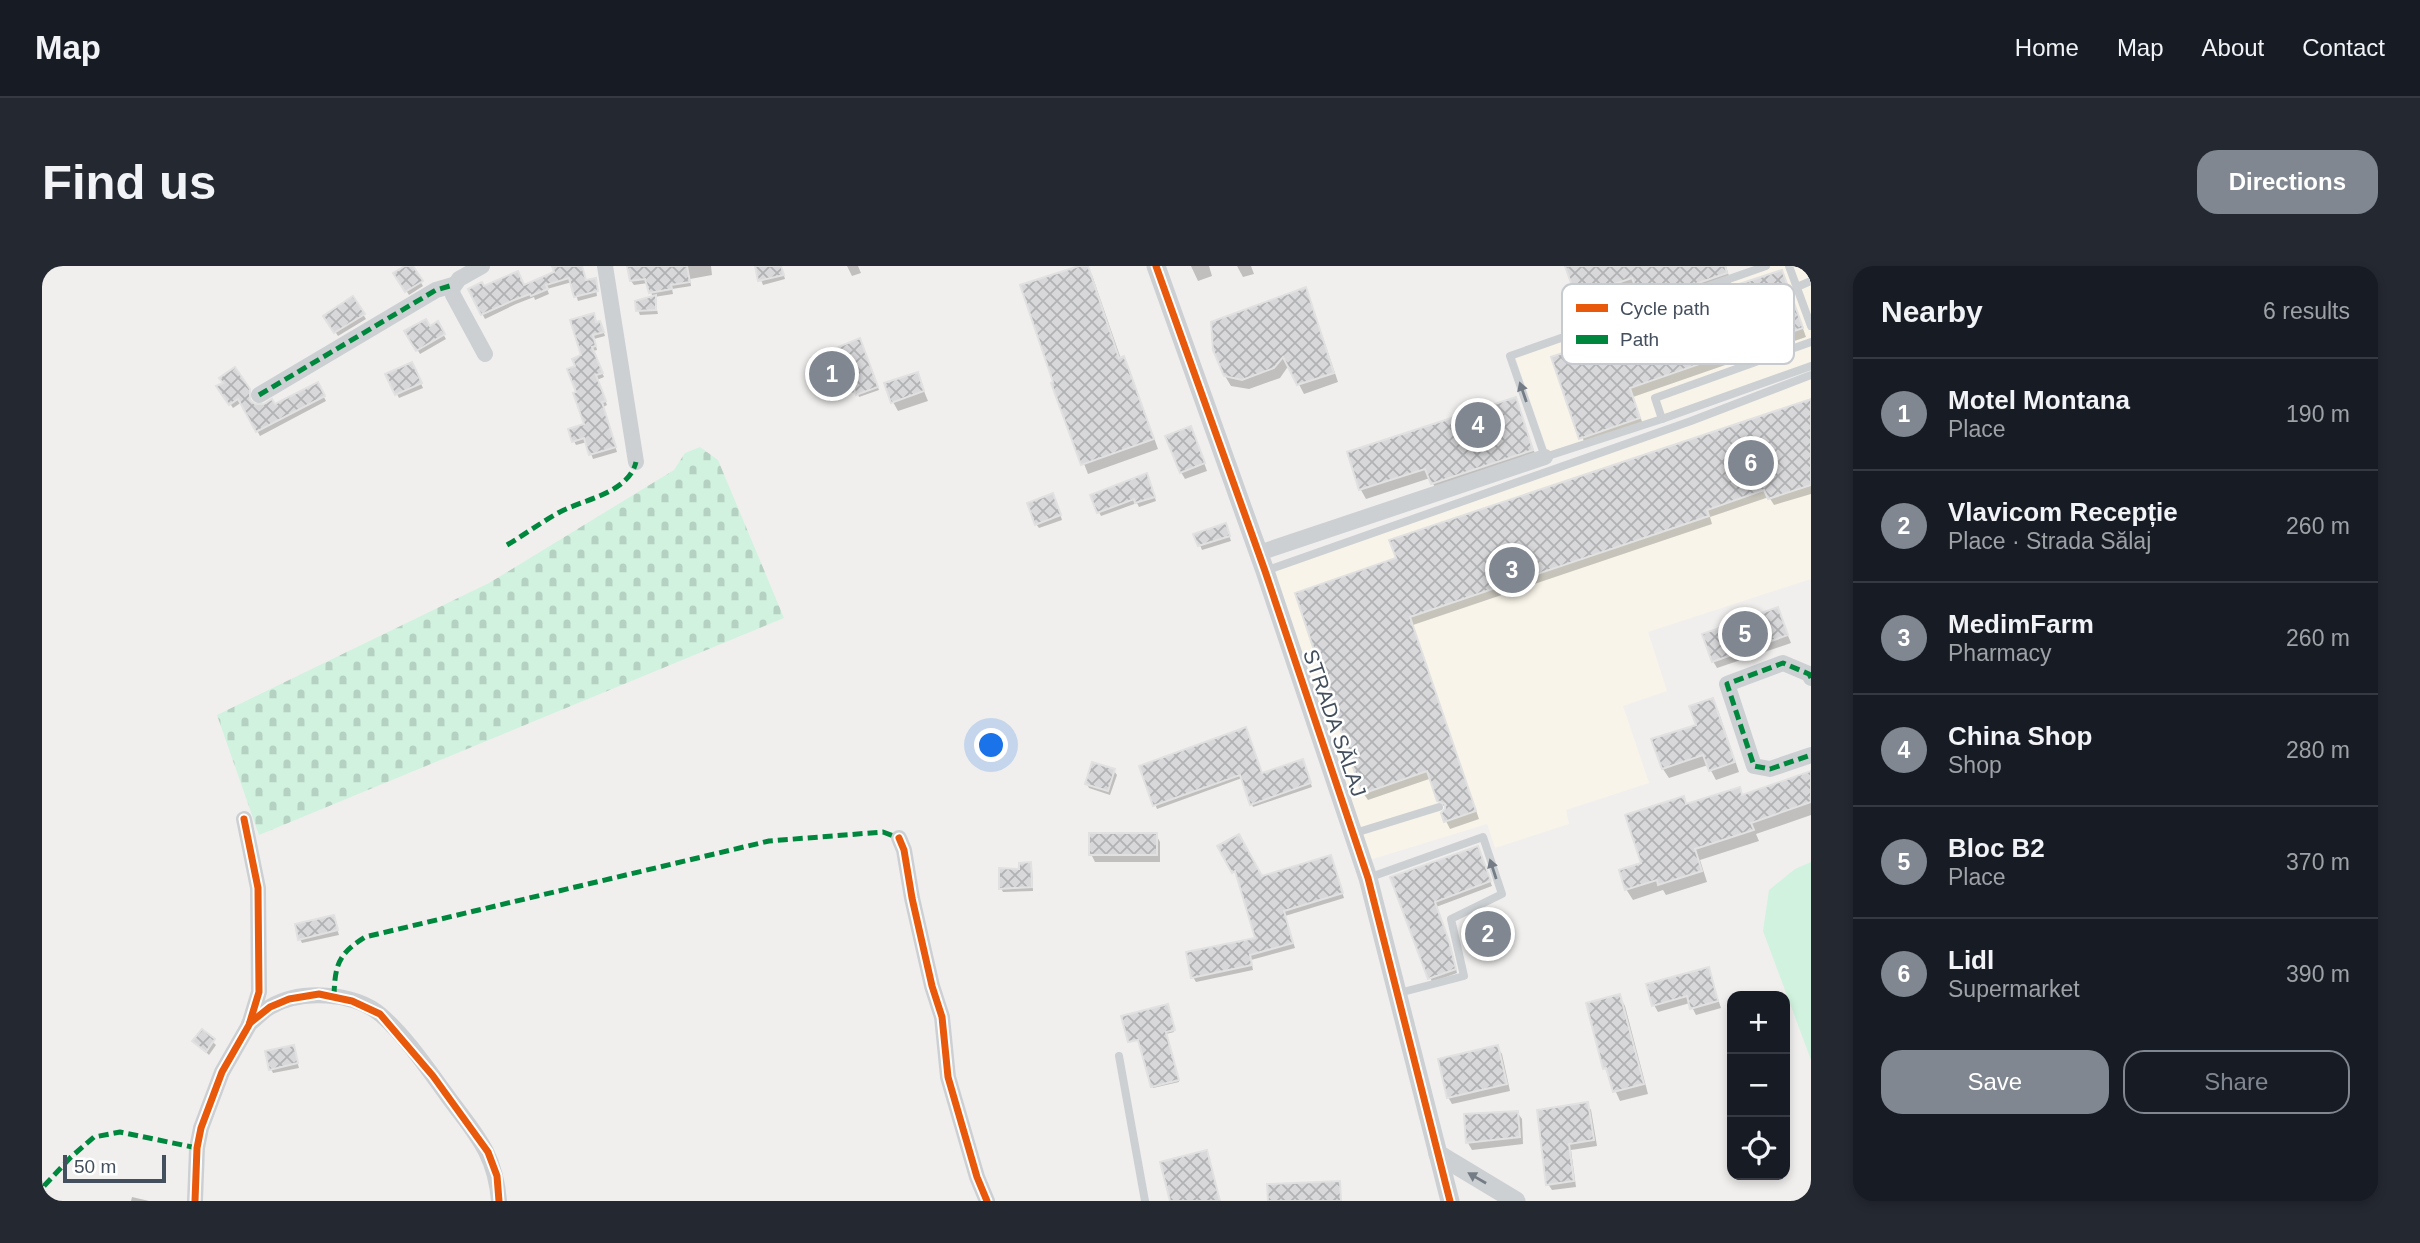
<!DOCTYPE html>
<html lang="en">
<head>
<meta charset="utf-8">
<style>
  body { margin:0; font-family:Helvetica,sans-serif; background:#242831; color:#f1f3f6 }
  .controls { position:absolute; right:21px; bottom:21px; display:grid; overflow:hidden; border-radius:14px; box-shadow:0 4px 10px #0003 }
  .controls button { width:63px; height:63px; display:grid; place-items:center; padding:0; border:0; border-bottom:2px solid #363941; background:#171b24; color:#f1f3f6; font:35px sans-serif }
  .scale { position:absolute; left:21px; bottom:18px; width:103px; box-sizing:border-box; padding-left:7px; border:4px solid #444f5d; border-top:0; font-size:19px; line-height:24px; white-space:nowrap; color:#444f5d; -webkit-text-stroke:5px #fff; paint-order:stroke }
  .you { position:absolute; left:950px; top:480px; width:24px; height:24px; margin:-18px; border:5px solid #fff; border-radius:50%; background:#1a73e8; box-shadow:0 0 0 10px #1a73e833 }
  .badge { display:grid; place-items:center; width:46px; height:46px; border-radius:50%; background:#808790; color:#fff; font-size:23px; font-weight:700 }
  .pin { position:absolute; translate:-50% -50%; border:4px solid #fff; box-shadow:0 2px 7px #0006 }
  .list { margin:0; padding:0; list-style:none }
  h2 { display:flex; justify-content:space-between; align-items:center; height:91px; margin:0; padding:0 28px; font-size:30px }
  h2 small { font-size:23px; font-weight:400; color:#9ea1a6 }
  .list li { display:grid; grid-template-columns:46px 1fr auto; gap:21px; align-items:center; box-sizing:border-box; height:112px; padding:0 28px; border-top:2px solid #363941 }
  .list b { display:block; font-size:26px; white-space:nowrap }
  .list p { margin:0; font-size:23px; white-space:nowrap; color:#9ea1a6 }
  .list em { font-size:23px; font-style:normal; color:#9ea1a6 }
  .actions { display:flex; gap:14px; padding:21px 28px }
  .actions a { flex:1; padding:16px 0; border:2px solid #808790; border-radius:21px; text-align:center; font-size:24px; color:#808790 }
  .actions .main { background:#808790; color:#fff }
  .icon { flex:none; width:38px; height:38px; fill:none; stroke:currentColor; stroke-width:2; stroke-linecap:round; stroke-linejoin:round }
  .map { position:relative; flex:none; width:1769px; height:935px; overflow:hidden; border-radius:21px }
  header { display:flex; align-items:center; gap:42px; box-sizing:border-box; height:98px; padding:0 35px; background:#171b24; border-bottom:2px solid #363941 }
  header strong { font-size:33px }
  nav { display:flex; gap:38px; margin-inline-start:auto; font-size:24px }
  .intro { display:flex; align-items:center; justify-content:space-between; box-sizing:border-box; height:168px; padding:0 42px }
  h1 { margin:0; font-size:49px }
  .button { padding:18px 32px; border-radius:21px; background:#808790; color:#fff; font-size:24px; font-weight:700 }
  main { display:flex; gap:42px; padding:0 42px }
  aside { flex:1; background:#171b24; border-radius:21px; box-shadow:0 4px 10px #0003 }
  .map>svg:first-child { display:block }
  .commercial { fill:#f8f4e9 }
  .cemetery { fill:url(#cemetery-stones) }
  .pitch { fill:#d1f2df }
  .shadow { fill:#0003 }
  .building { fill:url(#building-cross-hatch); stroke:#e1e1e1; stroke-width:2 }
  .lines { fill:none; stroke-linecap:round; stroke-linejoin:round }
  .service { stroke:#ccd0d3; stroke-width:8 }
  .minor { stroke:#ccd0d3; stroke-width:16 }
  .tertiary { stroke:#ccd0d3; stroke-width:19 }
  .quiet { stroke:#00873e; stroke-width:5; stroke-dasharray:10 5; stroke-linecap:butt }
  .cycleway-casing { stroke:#fff; stroke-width:11 }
  .cycleway { stroke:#e8590c; stroke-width:7 }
  .oneway { fill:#747c86 }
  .labels { text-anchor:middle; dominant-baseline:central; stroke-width:5; stroke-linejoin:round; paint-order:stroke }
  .street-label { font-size:21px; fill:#444f5d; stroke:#fff }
  .key { fill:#fff; stroke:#c7cace; stroke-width:2 }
  .key-label { font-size:19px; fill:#444f5d }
</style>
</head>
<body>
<header>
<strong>Map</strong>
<nav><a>Home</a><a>Map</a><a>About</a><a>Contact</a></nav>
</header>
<div class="intro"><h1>Find us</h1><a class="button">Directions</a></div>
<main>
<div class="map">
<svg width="1769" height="935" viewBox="0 0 1769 935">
  <defs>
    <pattern id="cemetery-stones" width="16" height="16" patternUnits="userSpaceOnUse" patternTransform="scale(1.75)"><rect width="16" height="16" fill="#d1f2df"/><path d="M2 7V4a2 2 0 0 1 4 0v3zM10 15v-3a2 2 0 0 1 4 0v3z" fill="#b5d1c2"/></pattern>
    <pattern id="building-cross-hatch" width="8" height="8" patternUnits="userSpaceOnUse" patternTransform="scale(1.75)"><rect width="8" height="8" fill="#d8d8da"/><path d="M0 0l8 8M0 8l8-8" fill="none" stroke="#b1b2b4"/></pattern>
  </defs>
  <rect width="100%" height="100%" fill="#f0efee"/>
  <!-- commercial -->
  <g class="commercial">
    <polygon points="1711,0 1769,0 1769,102 1506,186 1473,90 1562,54"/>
    <polygon points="1769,108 1769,313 1606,366 1625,425 1581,440 1607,517 1524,544 1527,558 1453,582 1445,558 1321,596 1223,305"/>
  </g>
  <!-- cemetery -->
  <polygon class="cemetery" points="658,181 676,194 742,352 217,569 175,449 447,317 632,204 643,187"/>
  <!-- pitch -->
  <polygon class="pitch" points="1769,596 1769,794 1721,665 1727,624 1753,603"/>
  <!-- shadow -->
  <g class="shadow">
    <polygon points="366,0 369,0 381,20 367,29 354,8"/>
    <polygon points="512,0 540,0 544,16 553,16 555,30 536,35 530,16 505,23 507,28 493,34 492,31 474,38 443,53 428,24 482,21 514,7"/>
    <polygon points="592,0 669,0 670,9 648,13 649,20 630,23 631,28 612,31 616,48 598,49 596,44 611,32 606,17 592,19 589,15"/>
    <polygon points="714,0 739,0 743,13 721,19"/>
    <polygon points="805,0 816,0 819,7 810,10"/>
    <polygon points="1043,0 1045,0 1050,9 1079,93 1081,92 1087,102 1116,183 1046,208 1011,118"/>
    <polygon points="1149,0 1167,0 1170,10 1156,15"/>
    <polygon points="1195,0 1209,0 1212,8 1201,11"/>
    <polygon points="1525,0 1684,0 1689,17 1606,46 1595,22 1541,40"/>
    <polygon points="1744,15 1764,71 1591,131 1602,161 1544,181 1511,92"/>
    <polygon points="1263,23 1268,33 1296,116 1262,128 1247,99 1238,112 1207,123 1189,120 1183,110"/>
    <polygon points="311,32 324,53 296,70 283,50"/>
    <polygon points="551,49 555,58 560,61 563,70 552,73 555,84 551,85 562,111 555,114 565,139 561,141 575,186 551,193 545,176 534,179 532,175 544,159 536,127 535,101 541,90"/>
    <polygon points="395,58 404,73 378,88 365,66 387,62"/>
    <polygon points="819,77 837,124 817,131 815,125 787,135 785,132"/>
    <polygon points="372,102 381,122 357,132 355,128"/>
    <polygon points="875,108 886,135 856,145 851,136"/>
    <polygon points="183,118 207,124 210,138 218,141 232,141 275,118 284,135 218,170 200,136 191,142 177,121"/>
    <polygon points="1473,133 1478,143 1495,194 1396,227 1388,212 1324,233 1319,224 1307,188"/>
    <polygon points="1769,134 1769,228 1732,239 1727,231 1668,251 1670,258 1371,359 1437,553 1408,563 1404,555 1405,544 1397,534 1390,512 1326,534 1321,527 1356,293"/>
    <polygon points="1152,169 1165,205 1143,213 1139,206"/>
    <polygon points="1107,213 1114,235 1097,241 1095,237 1059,250 1057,246"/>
    <polygon points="1013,233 1020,254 997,262 994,258"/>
    <polygon points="1185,263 1189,275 1160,284 1154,269"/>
    <polygon points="1735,343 1749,377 1675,402 1671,395"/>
    <polygon points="1670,434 1676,444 1697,506 1674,514 1666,499 1627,512 1621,503 1656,460"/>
    <polygon points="1262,499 1270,521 1211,541 1200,512 1115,543 1099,501 1220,509"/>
    <polygon points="1072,505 1075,509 1068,529 1047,522 1045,518"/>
    <polygon points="1769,507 1769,549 1714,568 1717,575 1658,594 1665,616 1624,629 1621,624 1591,634 1584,623 1641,532 1645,540 1697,523 1701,530"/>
    <polygon points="1114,569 1118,576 1118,596 1053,596 1049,588"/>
    <polygon points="1178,581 1219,612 1289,591 1302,632 1243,650 1253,682 1209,694 1211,704 1154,716 1151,711 1215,674 1196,610 1195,611"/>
    <polygon points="1437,586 1450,620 1394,641 1409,681 1415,707 1390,716 1350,612"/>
    <polygon points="988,598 990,602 991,625 961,626 959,622"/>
    <polygon points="291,651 297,669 260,677 258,673"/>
    <polygon points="1459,663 1463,675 1438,683 1435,679"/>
    <polygon points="1666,703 1679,742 1654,749 1648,737 1616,746 1612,739"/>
    <polygon points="1577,730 1583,740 1606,828 1578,835 1563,802 1546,738"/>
    <polygon points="1126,741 1132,766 1124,768 1137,816 1111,822 1098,774 1087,776"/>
    <polygon points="160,766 174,779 167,789 153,775"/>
    <polygon points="251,781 257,802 231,807 229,803"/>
    <polygon points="1455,781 1460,788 1468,825 1410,838 1406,831"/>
    <polygon points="1545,838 1549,844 1555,880 1529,884 1534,921 1510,924 1506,918"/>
    <polygon points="1475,846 1480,853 1481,878 1430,884 1426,877"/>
    <polygon points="90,931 107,935 89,935"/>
  </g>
  <!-- building -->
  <g class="building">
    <polygon points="363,0 371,0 381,15 363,26 351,7"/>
    <polygon points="510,0 540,0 544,14 554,12 556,25 532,31 527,12 504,19 506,23 489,30 488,28 472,34 439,49 426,23 440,16 442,20 476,5 482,19 512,6"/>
    <polygon points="585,0 645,0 648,16 629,19 630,23 607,27 603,13 588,15"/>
    <polygon points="713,0 739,0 742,9 716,15"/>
    <polygon points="1037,0 1046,0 1077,92 1082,90 1112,173 1039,199 1009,117 1011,116 978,19"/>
    <polygon points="1523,0 1683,0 1685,7 1599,37 1590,12 1534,31"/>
    <polygon points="1740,4 1761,62 1588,122 1598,152 1537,173 1509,91 1572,70 1570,64 1604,52 1603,49"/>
    <polygon points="1264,21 1292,107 1255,119 1241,91 1232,102 1200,114 1182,110 1171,84 1169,56"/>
    <polygon points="614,29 614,44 594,45 593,35"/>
    <polygon points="311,30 323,48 292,67 281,50"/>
    <polygon points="552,47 554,56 558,55 562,66 551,69 554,80 550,81 561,107 554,109 564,135 560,136 574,181 547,189 542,172 530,176 526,163 542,158 531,127 534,126 525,103 533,100 530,93 539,89 528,54"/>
    <polygon points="384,53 388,60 396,55 403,68 374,85 362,65"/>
    <polygon points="818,72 836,121 814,129 812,123 784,133 769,92"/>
    <polygon points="370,96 380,117 353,129 343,108"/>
    <polygon points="193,101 208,123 208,134 213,138 222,138 230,133 233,138 276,116 283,130 214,166 196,133 187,139 174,120 181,117 177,112"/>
    <polygon points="876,106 882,125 849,137 842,117"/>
    <polygon points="1474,131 1491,184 1389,218 1383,203 1317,224 1305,186"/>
    <polygon points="1769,133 1769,219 1726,233 1722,224 1665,244 1667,250 1368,351 1434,545 1402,556 1399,547 1403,543 1403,538 1395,535 1385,505 1320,528 1253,327 1354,292 1347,274"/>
    <polygon points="1149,160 1163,197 1138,207 1123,170"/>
    <polygon points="1105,207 1113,231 1093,237 1092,233 1055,247 1048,229"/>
    <polygon points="1011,227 1019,249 993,259 985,237"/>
    <polygon points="1184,257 1188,270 1156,280 1151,268"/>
    <polygon points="1736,341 1746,369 1670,396 1660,368"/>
    <polygon points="1671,432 1693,496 1667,505 1661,489 1620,503 1609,473 1654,459 1647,440"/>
    <polygon points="1204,461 1220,507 1261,493 1269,517 1208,539 1198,509 1111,540 1097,500"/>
    <polygon points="1050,496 1073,503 1066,525 1043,518"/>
    <polygon points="1769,505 1769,536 1709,557 1712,564 1653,583 1660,605 1616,619 1615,614 1583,624 1577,604 1599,597 1583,549 1642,530 1644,538 1698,521 1700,529"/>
    <rect x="1047" y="567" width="68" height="22"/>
    <polygon points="1197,568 1220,610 1289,589 1301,627 1242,645 1251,677 1208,689 1210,699 1149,712 1144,686 1213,672 1193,605 1190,607 1175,580"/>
    <polygon points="1436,580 1449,615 1393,636 1407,675 1414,703 1386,713 1348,611"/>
    <polygon points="989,596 990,621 957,623 957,602 977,603 977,597"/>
    <polygon points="292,649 296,664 256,674 253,658"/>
    <polygon points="1458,657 1462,671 1434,679 1429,665"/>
    <polygon points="1667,701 1676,735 1648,743 1645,730 1610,740 1604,718"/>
    <polygon points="1578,728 1602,818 1571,826 1564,802 1561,803 1544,737"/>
    <polygon points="1126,738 1133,764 1124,766 1137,814 1109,821 1096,774 1086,776 1079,750"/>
    <polygon points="160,763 173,773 164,786 150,775"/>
    <polygon points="252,779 256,797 227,804 223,785"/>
    <polygon points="1456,779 1465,818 1405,832 1396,793"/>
    <polygon points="1546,836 1552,874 1527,878 1532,915 1504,919 1495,844"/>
    <polygon points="1476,845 1478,871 1424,877 1422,848"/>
    <polygon points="1165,884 1178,935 1128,935 1118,896"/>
    <polygon points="1298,915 1299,935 1226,935 1225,918"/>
  </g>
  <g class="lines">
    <!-- service -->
    <g class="service">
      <polyline points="1724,0 1468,90 1503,191 1620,153 1769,100"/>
      <polyline points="1747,0 1769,60"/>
      <polyline points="1755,21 1769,15"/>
      <polyline points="1620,153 1613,132 1769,76"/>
      <polyline points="1223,305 1649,155 1769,109"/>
      <polyline points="1313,567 1397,541"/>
      <polyline points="1326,612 1441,571 1460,628 1409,653 1422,710 1357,727"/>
      <polyline points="1077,790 1103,935"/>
    </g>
    <!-- minor -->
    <g class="minor">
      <polyline points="440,0 417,13 410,23 411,29 443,88"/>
      <polyline points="563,0 594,196"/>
      <polyline points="217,129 394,24 411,19"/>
      <polyline points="1217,287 1503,191"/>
      <polyline points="1769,412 1767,408 1741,397 1685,418 1712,500 1728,503 1769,489"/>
      <polyline points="857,572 862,584 870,632 890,720 900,751 906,811 935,911 945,935"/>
      <path d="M207,758C214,753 221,745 228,741C258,723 312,726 339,749C364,771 385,802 404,828C432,867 453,885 457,935"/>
      <polyline points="153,935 155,882 159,862 180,806 207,759 217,726 216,622 202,553"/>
    </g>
    <!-- tertiary -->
    <g class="tertiary">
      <polyline points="1114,0 1223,305 1326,612 1408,935"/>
      <polyline points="1396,888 1474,935"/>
    </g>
    <!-- quiet -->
    <g class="quiet">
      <polyline points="217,129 394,24 411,19"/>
      <path d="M465,279C482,269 498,257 516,247C541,233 586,228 594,196"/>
      <polyline points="1769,412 1767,408 1741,397 1685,418 1712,500 1728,503 1769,489"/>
      <path d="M292,730C293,699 296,688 323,671L727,575L841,566L857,572"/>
      <polyline points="1,935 2,920 29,891 52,871 78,866 155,882"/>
    </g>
    <defs>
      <g id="cycleway">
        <polyline points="1114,0 1223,305 1326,612 1408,935"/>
        <polyline points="857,572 862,584 870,632 890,720 900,751 906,811 935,911 945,935"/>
        <polyline points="208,757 228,741 247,733 277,728 310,735 338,748 391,810 446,886 455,910 457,935"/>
        <polyline points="153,935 155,882 159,862 180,806 207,759 217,726 216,622 202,553"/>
      </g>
    </defs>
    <!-- cycleway casing -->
    <use href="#cycleway" class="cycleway-casing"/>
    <!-- cycleway -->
    <use href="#cycleway" class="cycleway"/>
  </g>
  <!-- one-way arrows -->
  <defs><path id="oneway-solid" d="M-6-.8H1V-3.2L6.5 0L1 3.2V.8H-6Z" transform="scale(1.75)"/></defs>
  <g class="oneway">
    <use href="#oneway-solid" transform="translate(1481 126) rotate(-109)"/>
    <use href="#oneway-solid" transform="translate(1451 603) rotate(-108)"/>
    <use href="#oneway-solid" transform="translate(1435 912) rotate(-150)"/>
  </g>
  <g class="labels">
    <!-- street labels -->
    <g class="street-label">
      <text transform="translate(1293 457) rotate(71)">STRADA SĂLAJ</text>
    </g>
  </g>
  <!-- legend -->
  <rect x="1520" y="18" width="232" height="80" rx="10" class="key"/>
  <rect x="1534" y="38" width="32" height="8" fill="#e8590c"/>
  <rect x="1534" y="69" width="32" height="9" fill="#00873e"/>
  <g class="key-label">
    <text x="1578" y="49">Cycle path</text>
    <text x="1578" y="80">Path</text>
  </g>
</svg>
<div class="controls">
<button>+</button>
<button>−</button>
<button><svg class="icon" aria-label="locate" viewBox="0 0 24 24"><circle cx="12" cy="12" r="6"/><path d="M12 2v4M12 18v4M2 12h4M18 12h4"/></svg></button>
</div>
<div class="scale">50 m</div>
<div class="you"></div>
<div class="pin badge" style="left:790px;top:108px">1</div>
<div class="pin badge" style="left:1446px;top:668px">2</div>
<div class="pin badge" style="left:1470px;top:304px">3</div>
<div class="pin badge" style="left:1436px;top:159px">4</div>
<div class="pin badge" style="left:1703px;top:368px">5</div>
<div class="pin badge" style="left:1709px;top:197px">6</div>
</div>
<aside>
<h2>Nearby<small>6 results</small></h2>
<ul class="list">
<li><span class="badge">1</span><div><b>Motel Montana</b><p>Place</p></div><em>190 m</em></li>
<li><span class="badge">2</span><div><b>Vlavicom Recepție</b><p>Place · Strada Sălaj</p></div><em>260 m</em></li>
<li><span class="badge">3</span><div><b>MedimFarm</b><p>Pharmacy</p></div><em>260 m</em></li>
<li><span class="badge">4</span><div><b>China Shop</b><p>Shop</p></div><em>280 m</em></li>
<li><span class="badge">5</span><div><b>Bloc B2</b><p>Place</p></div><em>370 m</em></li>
<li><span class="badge">6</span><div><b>Lidl</b><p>Supermarket</p></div><em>390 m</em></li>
</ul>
<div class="actions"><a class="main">Save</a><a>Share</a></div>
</aside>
</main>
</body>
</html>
